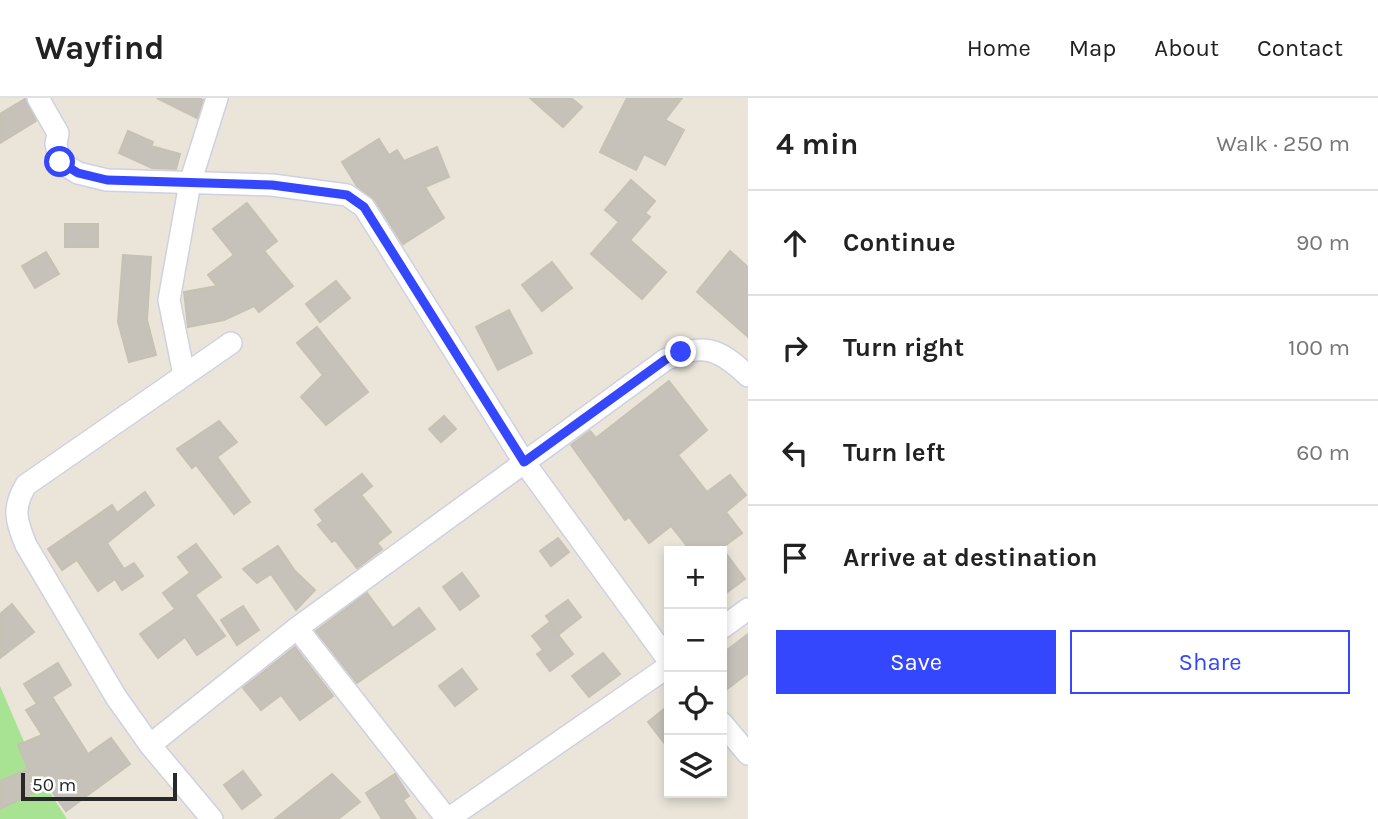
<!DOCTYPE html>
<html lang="en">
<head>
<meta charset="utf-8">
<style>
  body { margin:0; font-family:Karla,sans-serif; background:#f2f2f2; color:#222 }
  .controls { position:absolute; right:21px; bottom:21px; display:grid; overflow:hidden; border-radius:0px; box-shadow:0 4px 10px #0003 }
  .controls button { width:63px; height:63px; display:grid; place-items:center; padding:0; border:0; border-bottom:2px solid #e0e0e0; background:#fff; color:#222; font:35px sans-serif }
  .scale { position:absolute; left:21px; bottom:18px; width:156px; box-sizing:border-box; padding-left:7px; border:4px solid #282828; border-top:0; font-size:19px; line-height:24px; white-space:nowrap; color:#282828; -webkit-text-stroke:5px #fff; paint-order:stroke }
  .stop { position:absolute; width:21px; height:21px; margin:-16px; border:5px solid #3547fc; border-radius:50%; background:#fff }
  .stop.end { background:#3547fc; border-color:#fff; box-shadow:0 2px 7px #0008 }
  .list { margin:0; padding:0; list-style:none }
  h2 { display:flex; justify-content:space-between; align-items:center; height:91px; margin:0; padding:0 28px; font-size:30px }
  h2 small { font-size:23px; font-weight:400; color:#767676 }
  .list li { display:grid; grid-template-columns:46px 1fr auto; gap:21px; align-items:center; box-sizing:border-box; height:105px; padding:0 28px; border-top:2px solid #e0e0e0 }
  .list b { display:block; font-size:26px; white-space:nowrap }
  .list em { font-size:23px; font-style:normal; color:#767676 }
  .actions { display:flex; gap:14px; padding:21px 28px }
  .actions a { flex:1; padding:16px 0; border:2px solid #3547fc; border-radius:0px; text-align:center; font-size:24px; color:#3547fc }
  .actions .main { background:#3547fc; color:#fff }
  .icon { flex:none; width:38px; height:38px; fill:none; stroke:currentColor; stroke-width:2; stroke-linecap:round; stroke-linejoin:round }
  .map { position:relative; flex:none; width:748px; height:721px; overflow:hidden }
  header { display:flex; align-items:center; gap:42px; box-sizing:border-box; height:98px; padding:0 35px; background:#fff; border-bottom:2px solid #e0e0e0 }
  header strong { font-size:33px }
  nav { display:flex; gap:38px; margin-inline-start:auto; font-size:24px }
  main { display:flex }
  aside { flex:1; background:#fff }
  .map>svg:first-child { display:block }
  .green { fill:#a8e394 }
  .building { fill:#c6c2b9; stroke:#c6c1b3; stroke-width:2 }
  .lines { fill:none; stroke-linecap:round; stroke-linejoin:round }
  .minor-casing { stroke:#cfd0e2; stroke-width:24 }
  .minor { stroke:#fff; stroke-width:21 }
  .route { stroke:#3547fc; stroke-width:9 }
</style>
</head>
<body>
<header>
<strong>Wayfind</strong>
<nav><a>Home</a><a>Map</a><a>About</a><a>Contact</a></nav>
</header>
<main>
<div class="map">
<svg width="748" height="721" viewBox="0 0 748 721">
  <rect width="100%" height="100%" fill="#ebe5d9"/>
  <!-- green -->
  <polygon class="green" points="0,588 38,676 67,721 0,721"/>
  <!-- building -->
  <g class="building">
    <polygon points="157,0 198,0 203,2 197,20"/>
    <polygon points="530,0 571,0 582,9 563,29"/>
    <polygon points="627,0 682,0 665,22 684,32 665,67 644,56 636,72 600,54"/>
    <polygon points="25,1 36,23 0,45 0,16"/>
    <polygon points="128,33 153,44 151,48 180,56 176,71 152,70 119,55"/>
    <polygon points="379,41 389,57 397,52 404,63 437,49 449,79 425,89 444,120 403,146 375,102 357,88 342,64"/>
    <polygon points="631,82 655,103 645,115 650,119 630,142 666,174 642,201 591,156 619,124 605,112"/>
    <polygon points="247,105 277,143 264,153 293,188 259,214 254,208 224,222 188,229 184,194 217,188 208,177 234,157 213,131"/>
    <rect x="65" y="126" width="33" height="23"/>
    <polygon points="730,153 748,169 748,239 697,194"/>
    <polygon points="46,154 59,176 35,190 22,168"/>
    <polygon points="123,157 151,159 147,222 156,257 129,264 118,224"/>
    <polygon points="552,164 572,190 542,213 522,187"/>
    <polygon points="336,183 350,200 320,224 306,206"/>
    <polygon points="509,212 532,255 498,272 476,229"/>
    <polygon points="317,229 368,294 326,327 301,299 323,277 297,245"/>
    <polygon points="669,283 707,332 678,357 707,394 730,377 746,397 726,414 742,435 722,450 745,481 722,498 722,451 691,453 671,428 649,445 629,419 625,422 571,347 590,333 596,340"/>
    <polygon points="444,318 456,331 441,344 429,331"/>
    <polygon points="219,323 237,344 217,359 250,404 234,416 196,367 192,370 177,351"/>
    <polygon points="362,376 372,388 361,397 391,434 377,445 382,451 357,470 335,442 332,444 318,427 323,423 315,412"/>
    <polygon points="145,394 154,407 107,445 124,471 134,465 143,478 122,492 115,481 98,493 77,462 62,472 48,451 112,407 117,415"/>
    <polygon points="558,440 569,454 551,468 540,453"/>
    <polygon points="196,446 221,479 195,497 225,538 197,557 185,539 158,560 140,536 175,511 163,495 190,475 178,459"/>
    <polygon points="278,448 295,473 315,492 296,512 271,476 257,485 243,471"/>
    <polygon points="462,475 479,498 460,512 443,489"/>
    <polygon points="367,495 393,530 419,510 435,531 357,585 316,533"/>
    <polygon points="568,502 581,519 559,536 546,518"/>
    <polygon points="12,506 34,534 0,560 0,516"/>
    <polygon points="243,508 259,532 237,547 221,522"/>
    <polygon points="549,525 573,556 550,573 537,556 543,552 532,538"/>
    <polygon points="748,536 748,575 722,595 722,556"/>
    <polygon points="295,549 333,598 300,622 281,597 261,612 243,590"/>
    <polygon points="603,555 620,576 589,599 572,578"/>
    <polygon points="58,565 71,587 52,599 88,656 111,640 130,666 66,713 48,688 0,711 0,683 28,671 18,647 42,637 26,612 37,606 24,586"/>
    <polygon points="462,571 477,591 455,608 439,588"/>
    <polygon points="669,607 669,651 648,624"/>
    <polygon points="243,673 261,697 242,711 224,687"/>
    <polygon points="332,676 360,704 338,721 275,721"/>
    <polygon points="395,676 409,698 403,702 416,721 382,721 366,695"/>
  </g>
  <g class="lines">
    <defs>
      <g id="minor">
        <polyline points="38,0 58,35 56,46 60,64 78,75 107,82 272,87 347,97 364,109 524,364 669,563"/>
        <polyline points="184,277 169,202 190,85 217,0"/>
        <polyline points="297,530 447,721"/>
        <polyline points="722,530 748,511"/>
        <polyline points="722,625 748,656"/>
        <path d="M150,647L297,530L665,262C702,244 719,250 748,278"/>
        <path d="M212,721L150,647L116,599L26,447C16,423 12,410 26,387L231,245"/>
        <polyline points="448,721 669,568"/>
      </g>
    </defs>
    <!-- minor casing -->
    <use href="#minor" class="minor-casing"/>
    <!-- minor -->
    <use href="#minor" class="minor"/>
  </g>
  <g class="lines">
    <!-- route -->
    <polyline class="route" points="60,64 78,75 107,82 272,87 347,97 364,109 524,364 665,262 681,254"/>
  </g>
</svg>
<div class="controls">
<button>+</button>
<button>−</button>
<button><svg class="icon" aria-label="locate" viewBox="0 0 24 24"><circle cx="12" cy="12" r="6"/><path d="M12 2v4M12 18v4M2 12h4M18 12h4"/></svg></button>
<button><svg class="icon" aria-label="layers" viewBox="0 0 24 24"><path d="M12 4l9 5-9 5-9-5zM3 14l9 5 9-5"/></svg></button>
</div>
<div class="scale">50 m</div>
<div class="stop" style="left:60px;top:64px"></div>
<div class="stop end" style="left:681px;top:254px"></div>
</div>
<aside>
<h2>4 min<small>Walk · 250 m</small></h2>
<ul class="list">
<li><svg class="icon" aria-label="ahead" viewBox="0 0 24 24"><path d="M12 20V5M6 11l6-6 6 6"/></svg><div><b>Continue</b></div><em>90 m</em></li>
<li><svg class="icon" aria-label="right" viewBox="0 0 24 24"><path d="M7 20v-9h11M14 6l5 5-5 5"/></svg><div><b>Turn right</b></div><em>100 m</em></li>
<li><svg class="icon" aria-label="left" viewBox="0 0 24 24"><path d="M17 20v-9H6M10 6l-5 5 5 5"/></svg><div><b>Turn left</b></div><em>60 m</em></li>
<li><svg class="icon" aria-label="arrive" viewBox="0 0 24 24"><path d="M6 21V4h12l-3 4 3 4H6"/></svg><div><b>Arrive at destination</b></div></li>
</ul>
<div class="actions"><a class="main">Save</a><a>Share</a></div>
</aside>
</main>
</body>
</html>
